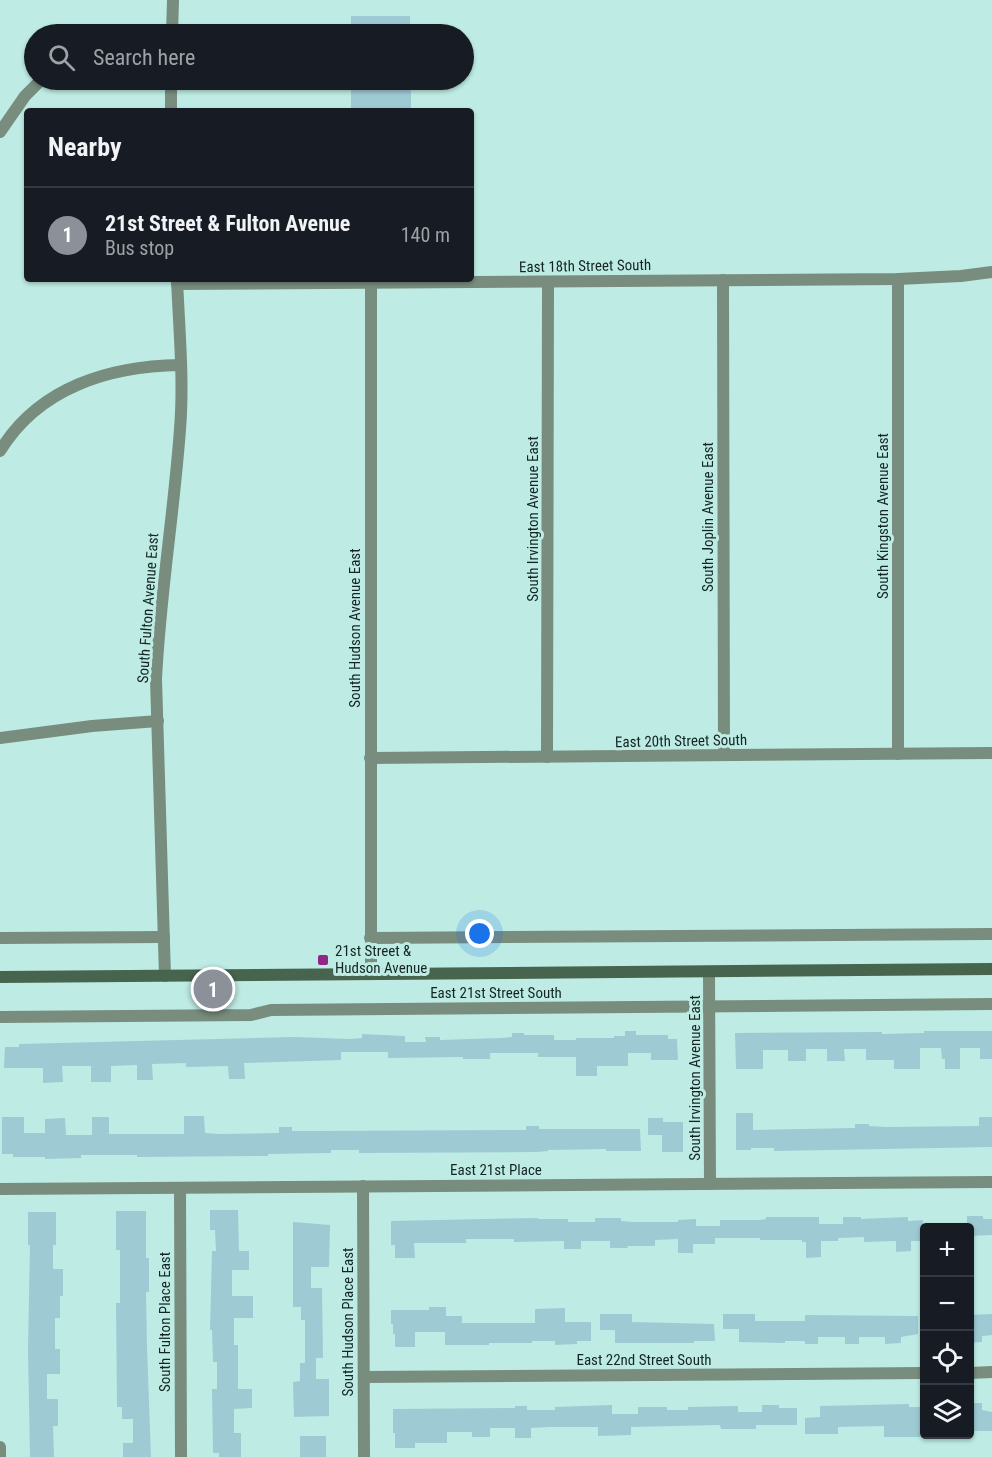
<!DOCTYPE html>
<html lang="en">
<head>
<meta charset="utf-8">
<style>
  body { margin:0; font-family:"Roboto Condensed",sans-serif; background:#242831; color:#f1f3f6 }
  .controls { position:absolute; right:18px; bottom:18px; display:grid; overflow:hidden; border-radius:6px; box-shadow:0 2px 4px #0004 }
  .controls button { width:54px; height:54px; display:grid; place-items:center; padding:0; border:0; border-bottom:2px solid #363941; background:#171b24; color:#f1f3f6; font:30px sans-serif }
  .you { position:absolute; left:480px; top:934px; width:21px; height:21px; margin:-15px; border:4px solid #fff; border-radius:50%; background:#1a73e8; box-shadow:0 0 0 9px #1a73e833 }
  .badge { display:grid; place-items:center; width:39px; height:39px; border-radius:50%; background:#8c9099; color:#fff; font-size:20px; font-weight:700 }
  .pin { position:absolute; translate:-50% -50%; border:3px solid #fff; box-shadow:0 2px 6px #0006 }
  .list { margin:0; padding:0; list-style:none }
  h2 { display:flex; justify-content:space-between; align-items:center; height:78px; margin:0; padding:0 24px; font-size:26px }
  h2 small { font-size:20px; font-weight:400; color:#9ea1a6 }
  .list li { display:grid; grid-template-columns:39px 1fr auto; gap:18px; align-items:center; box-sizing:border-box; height:96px; padding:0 24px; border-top:2px solid #363941 }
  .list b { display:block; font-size:22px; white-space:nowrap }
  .list p { margin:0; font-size:20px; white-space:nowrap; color:#9ea1a6 }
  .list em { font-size:20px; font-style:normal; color:#9ea1a6 }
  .icon { flex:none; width:33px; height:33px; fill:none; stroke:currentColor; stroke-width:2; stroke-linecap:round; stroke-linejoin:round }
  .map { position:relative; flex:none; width:992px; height:1457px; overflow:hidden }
  .search { position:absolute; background:#171b24; box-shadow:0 2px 4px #0004; left:24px; top:24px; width:450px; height:66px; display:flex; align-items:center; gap:15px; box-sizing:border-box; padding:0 21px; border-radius:33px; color:#9ea1a6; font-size:22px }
  .panel { position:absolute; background:#171b24; box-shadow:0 2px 4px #0004; left:24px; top:108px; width:450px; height:174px; border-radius:6px }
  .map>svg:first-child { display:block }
  .building { fill:#9ecad4 }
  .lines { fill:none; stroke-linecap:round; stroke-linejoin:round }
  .minor { stroke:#788d7d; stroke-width:12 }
  .secondary { stroke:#46644e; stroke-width:12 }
  .poi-dot { fill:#912588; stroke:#beece4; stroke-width:2 }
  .labels { text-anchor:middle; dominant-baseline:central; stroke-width:6; stroke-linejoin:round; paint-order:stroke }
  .street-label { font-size:15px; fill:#142623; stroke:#beece4 }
  .poi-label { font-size:15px; fill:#142623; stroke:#beece4; text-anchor:start }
</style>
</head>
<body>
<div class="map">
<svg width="992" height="1457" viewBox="0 0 992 1457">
  <rect width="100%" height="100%" fill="#beece4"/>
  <!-- building -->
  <g class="building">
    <rect x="351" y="16" width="59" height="18"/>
    <rect x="351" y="80" width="60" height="31"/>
    <polygon points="625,1031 636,1031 636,1035 668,1035 668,1039 677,1039 678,1060 651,1060 651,1053 628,1053 628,1066 597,1066 597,1076 576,1076 576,1057 538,1057 538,1053 490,1053 490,1059 463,1059 463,1057 388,1058 388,1052 341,1052 341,1060 244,1063 245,1079 229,1079 228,1066 186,1067 186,1063 152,1064 153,1080 137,1080 137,1065 111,1066 111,1082 91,1082 91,1066 62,1066 63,1082 43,1083 43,1068 4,1068 5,1047 19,1047 19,1044 295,1037 350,1039 362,1038 362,1034 405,1036 405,1042 426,1042 425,1037 440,1037 440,1040 501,1038 512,1037 512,1033 524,1033 524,1035 554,1035 554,1040 576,1040 576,1038 614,1038 614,1036 625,1036"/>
    <polygon points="924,1031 992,1031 992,1059 980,1059 980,1048 960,1048 960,1069 945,1069 945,1059 942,1059 941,1048 920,1048 920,1069 894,1069 894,1060 866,1060 866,1049 844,1049 845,1061 827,1061 827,1049 806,1049 806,1061 788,1061 788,1050 763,1050 763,1069 736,1069 735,1033 882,1032 882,1034 924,1033"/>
    <polygon points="736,1113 753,1113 753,1130 855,1128 855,1124 869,1124 869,1126 886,1127 979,1126 979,1117 992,1117 992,1147 774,1151 774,1148 751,1148 751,1150 736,1150"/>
    <polygon points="184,1116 204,1116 205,1133 220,1134 279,1133 279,1127 292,1127 292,1131 310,1131 526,1130 526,1126 539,1126 539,1129 640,1129 641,1151 606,1151 606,1149 548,1150 548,1151 537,1152 359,1153 359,1150 331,1150 331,1153 268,1154 268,1156 137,1157 137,1155 81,1155 81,1158 45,1159 45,1157 13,1157 13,1154 2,1154 2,1117 24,1117 24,1133 45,1133 45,1119 65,1118 66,1135 92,1135 92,1117 109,1117 109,1134 184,1134"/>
    <polygon points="648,1118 663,1118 663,1122 683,1122 683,1152 662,1152 662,1135 648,1135"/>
    <polygon points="210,1210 238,1210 239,1251 249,1251 249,1270 232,1270 232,1296 253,1296 253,1318 234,1318 234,1345 238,1345 238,1389 252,1389 252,1408 234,1409 234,1433 241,1433 241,1457 219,1457 219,1453 213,1453 212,1389 217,1389 217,1362 213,1362 212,1330 210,1330 212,1251 216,1251 215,1230 210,1230"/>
    <polygon points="116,1211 146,1211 146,1258 149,1258 149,1292 146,1292 147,1347 151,1457 123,1457 123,1443 133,1443 133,1419 122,1419 122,1407 117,1407 116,1303 120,1303 120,1250 116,1250"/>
    <polygon points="28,1212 56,1212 56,1245 53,1245 53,1269 63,1269 63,1296 60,1296 60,1318 55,1318 55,1349 60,1349 60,1374 47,1374 47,1399 58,1399 58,1426 53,1426 54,1457 30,1457 28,1349 30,1245 28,1245"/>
    <polygon points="967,1216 983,1216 983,1219 992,1219 992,1235 969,1236 969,1227 967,1227"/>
    <polygon points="766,1217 819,1217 819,1224 843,1224 843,1217 861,1217 861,1219 908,1217 908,1221 923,1220 923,1241 911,1241 911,1251 896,1252 896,1241 864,1242 864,1237 838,1238 838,1241 821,1241 821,1257 806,1258 806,1242 802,1242 802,1240 760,1240 760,1238 715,1238 715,1244 693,1244 693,1253 678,1253 678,1239 655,1240 655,1246 627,1246 628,1248 610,1248 610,1241 581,1241 581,1249 564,1249 564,1241 514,1242 514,1239 466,1239 466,1243 414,1243 415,1258 395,1258 395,1245 391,1245 391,1221 538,1218 538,1219 568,1219 568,1222 595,1222 595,1218 621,1218 621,1221 633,1222 678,1222 678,1220 696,1219 696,1226 720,1226 720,1220 760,1220 766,1219"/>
    <polygon points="293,1222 330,1225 329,1267 311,1267 311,1288 322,1288 323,1358 316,1358 316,1379 329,1379 329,1416 294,1417 293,1382 300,1381 300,1363 305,1363 305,1320 301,1320 301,1307 293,1307"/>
    <polygon points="429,1307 446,1307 446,1316 462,1316 462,1323 535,1323 535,1309 565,1308 565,1322 591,1322 591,1341 577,1341 577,1344 555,1345 555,1341 532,1341 532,1343 489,1343 489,1345 445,1345 445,1332 415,1332 415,1347 395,1347 395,1334 393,1334 393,1324 391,1324 391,1310 429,1310"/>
    <polygon points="600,1314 632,1314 632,1322 714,1324 715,1341 694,1341 694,1343 615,1343 615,1330 600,1330"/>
    <polygon points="723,1314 755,1314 755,1321 805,1321 805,1315 918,1316 918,1334 901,1337 901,1343 885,1344 885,1337 859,1337 859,1344 845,1344 845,1337 818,1337 818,1344 805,1344 805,1341 785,1341 785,1343 739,1342 739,1329 723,1329"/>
    <polygon points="992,1314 992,1335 982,1336 982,1342 969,1343 969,1315"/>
    <polygon points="969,1403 982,1403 982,1410 992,1412 992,1431 969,1431"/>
    <polygon points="909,1404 909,1407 923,1407 923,1437 884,1437 884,1426 838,1427 838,1434 805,1434 805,1418 820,1417 820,1406"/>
    <polygon points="612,1405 612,1414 638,1414 638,1407 667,1407 667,1410 688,1410 688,1407 738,1406 738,1412 762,1412 762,1405 779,1405 779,1408 797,1408 797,1425 756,1425 756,1429 721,1429 720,1425 631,1427 631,1435 598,1436 598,1427 549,1427 531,1428 531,1438 515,1438 515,1428 490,1428 490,1437 472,1437 472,1432 447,1432 447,1443 415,1443 415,1448 395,1448 395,1433 393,1433 393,1409 515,1408 515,1406 527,1406 527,1410 555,1410 555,1407"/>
    <rect x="300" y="1436" width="26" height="21"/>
  </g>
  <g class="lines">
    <!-- minor -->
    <g class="minor">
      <polyline points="172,34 173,0"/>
      <polyline points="171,111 171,80"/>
      <polyline points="0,132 25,96 41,80"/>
      <polyline points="723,280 724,755"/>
      <polyline points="177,284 898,279 961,276 992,272"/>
      <path d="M0,451C39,387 110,366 180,365"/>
      <polyline points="0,738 92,726 158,721"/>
      <polyline points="898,754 898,279"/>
      <polyline points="547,757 548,282"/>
      <polyline points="370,758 992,753"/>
      <polyline points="0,938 164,937"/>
      <polyline points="370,938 992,934"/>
      <polyline points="709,972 710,1184"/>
      <polyline points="371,974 371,282"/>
      <path d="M165,976L156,679C160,595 174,513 180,429C184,380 179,329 177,279"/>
      <polyline points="0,1017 251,1015 271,1010 992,1004"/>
      <polyline points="363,1186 364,1457"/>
      <polyline points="180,1188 181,1457"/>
      <polyline points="0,1189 992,1182"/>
      <polyline points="970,1373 992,1372"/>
      <polyline points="364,1377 924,1373"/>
      <polyline points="0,1447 0,1457"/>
    </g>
    <!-- secondary -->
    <polyline class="secondary" points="0,977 992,969"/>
  </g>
  <!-- markers -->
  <rect class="poi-dot" x="317" y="954" width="12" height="12" rx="3"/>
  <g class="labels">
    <!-- street labels -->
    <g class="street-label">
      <text transform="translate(585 266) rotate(-1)">East 18th Street South</text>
      <text transform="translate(883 516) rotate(-90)">South Kingston Avenue East</text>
      <text transform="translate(708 517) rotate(-90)">South Joplin Avenue East</text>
      <text transform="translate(533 519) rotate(-90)">South Irvington Avenue East</text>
      <text transform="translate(148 608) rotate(-86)">South Fulton Avenue East</text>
      <text transform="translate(355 628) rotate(-90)">South Hudson Avenue East</text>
      <text transform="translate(681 741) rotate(-1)">East 20th Street South</text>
      <text x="496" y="993">East 21st Street South</text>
      <text transform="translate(695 1078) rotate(-90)">South Irvington Avenue East</text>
      <text x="496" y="1170">East 21st Place</text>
      <text transform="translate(165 1322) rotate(-90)">South Fulton Place East</text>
      <text transform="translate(348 1322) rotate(-90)">South Hudson Place East</text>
      <text x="644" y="1360">East 22nd Street South</text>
    </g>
    <!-- poi labels -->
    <g class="poi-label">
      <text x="335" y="951">21st Street &amp;<tspan x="335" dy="17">Hudson Avenue</tspan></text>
    </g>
  </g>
</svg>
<div class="controls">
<button>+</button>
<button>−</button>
<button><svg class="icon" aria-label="locate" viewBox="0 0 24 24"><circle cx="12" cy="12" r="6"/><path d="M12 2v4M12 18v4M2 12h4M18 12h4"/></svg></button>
<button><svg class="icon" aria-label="layers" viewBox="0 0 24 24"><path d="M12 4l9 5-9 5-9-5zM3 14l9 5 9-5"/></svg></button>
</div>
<div class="you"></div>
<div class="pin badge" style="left:213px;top:989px">1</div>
<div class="search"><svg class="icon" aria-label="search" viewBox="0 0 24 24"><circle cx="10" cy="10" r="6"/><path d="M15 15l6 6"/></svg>Search here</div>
<section class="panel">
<h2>Nearby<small></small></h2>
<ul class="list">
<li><span class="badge">1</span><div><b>21st Street &amp; Fulton Avenue</b><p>Bus stop</p></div><em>140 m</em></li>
</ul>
</section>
</div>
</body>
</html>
